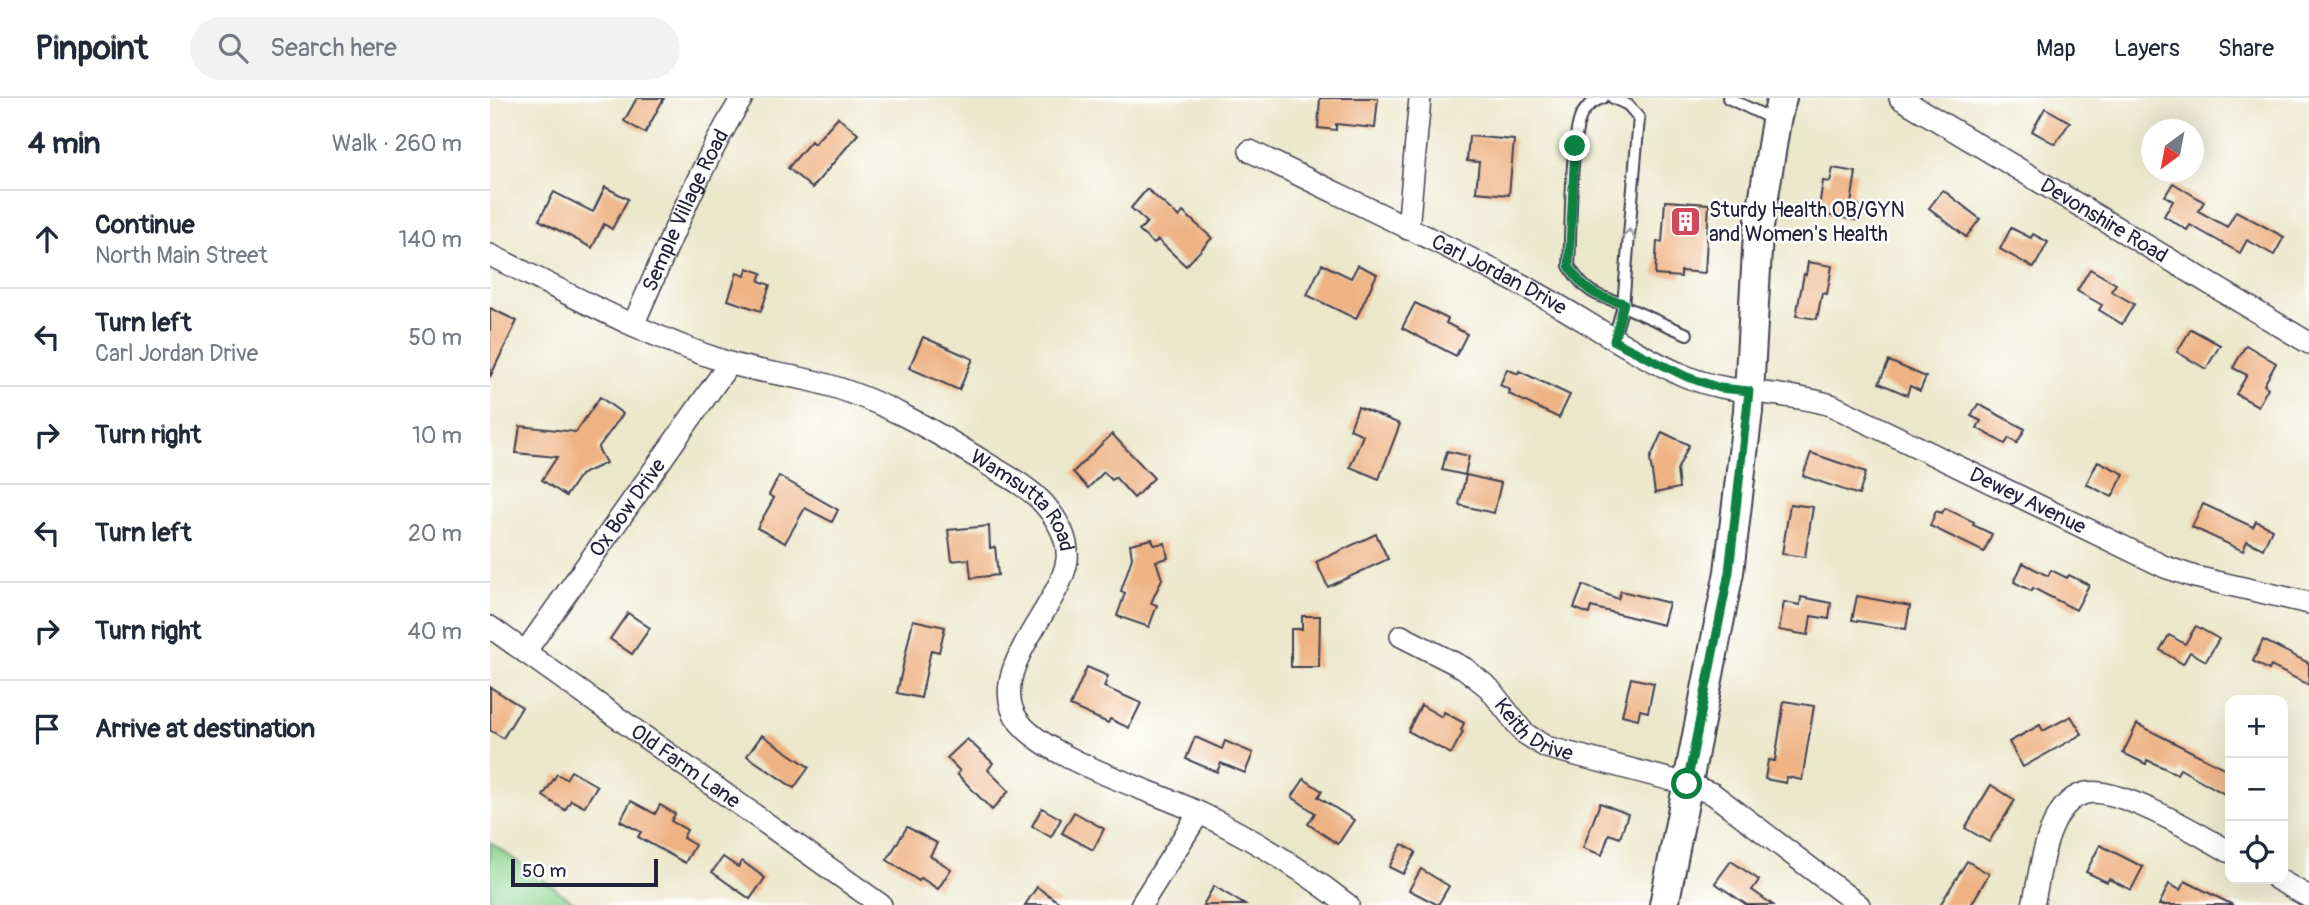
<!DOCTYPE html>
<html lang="en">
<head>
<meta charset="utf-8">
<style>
  body { margin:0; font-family:Pangolin,sans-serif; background:#f2f2f3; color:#1f2937 }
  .controls { position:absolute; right:21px; bottom:21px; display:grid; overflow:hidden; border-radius:14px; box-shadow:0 7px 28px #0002 }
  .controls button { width:63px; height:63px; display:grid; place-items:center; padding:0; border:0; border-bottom:2px solid #e0e1e3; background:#fff; color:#1f2937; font:35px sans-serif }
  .compass { position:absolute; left:1651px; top:21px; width:63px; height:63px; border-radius:50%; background:#fff; box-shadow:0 7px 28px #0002; rotate:212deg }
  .scale { position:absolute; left:21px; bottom:18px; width:147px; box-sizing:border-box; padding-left:7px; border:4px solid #22223b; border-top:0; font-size:19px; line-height:24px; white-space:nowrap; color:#22223b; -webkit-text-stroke:5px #fff; paint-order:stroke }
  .stop { position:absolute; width:21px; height:21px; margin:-16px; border:5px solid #0b8043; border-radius:50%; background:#fff }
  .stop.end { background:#0b8043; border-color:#fff; box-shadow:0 2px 7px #0008 }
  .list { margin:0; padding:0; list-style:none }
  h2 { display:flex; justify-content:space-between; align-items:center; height:91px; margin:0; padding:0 28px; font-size:30px }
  h2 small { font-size:23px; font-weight:400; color:#747a83 }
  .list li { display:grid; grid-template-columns:46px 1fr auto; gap:21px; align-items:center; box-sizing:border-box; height:98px; padding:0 28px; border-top:2px solid #e0e1e3 }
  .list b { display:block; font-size:26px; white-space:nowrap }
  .list p { margin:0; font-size:23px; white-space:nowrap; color:#747a83 }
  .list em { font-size:23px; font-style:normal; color:#747a83 }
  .icon { flex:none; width:38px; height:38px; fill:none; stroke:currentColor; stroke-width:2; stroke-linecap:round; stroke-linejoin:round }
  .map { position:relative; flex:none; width:1819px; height:807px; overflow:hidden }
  header { display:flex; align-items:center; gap:42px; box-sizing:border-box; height:98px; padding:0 35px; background:#fff; border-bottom:2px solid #e0e1e3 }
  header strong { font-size:33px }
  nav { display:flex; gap:38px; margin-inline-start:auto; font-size:24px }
  .search { width:490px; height:63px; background:#f2f2f3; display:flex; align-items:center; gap:18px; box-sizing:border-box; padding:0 24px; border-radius:38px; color:#747a83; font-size:26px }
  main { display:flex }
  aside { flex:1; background:#fff }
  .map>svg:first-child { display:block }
  .green { fill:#8ed692; stroke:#587c66; stroke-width:2 }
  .building { fill:#eeb283 }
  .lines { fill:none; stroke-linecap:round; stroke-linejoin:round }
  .lane-casing { stroke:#404050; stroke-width:14 }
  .street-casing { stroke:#404050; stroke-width:24 }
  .secondary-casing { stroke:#404050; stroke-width:32 }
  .lane { stroke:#fff; stroke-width:10 }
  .street { stroke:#fff; stroke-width:21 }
  .secondary { stroke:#fff; stroke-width:28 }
  .oneway { stroke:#9c9ca7 }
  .route { stroke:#0b8043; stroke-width:9 }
  .labels { text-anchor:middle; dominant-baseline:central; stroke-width:5; stroke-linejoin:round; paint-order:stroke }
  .poi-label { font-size:21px; fill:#22223b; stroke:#fff; text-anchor:start }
  .street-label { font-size:21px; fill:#22223b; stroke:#fff }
</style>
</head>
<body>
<header>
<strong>Pinpoint</strong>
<div class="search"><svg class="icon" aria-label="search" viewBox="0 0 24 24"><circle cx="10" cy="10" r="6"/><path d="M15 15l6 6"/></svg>Search here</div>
<nav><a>Map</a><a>Layers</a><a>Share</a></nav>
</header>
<main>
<aside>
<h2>4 min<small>Walk · 260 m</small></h2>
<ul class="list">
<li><svg class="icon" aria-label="ahead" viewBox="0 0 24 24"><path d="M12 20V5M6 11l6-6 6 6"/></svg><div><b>Continue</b><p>North Main Street</p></div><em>140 m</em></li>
<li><svg class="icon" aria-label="left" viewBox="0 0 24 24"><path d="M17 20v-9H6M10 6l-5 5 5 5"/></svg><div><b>Turn left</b><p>Carl Jordan Drive</p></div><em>50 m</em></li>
<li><svg class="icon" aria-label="right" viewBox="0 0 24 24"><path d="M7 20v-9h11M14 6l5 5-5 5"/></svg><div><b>Turn right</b></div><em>10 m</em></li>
<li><svg class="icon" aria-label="left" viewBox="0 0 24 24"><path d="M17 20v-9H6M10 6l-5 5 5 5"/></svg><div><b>Turn left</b></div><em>20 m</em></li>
<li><svg class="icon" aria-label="right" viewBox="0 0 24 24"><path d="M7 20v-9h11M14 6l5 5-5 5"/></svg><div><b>Turn right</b></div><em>40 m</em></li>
<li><svg class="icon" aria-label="arrive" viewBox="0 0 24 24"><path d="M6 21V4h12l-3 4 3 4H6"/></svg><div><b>Arrive at destination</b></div></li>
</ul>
</aside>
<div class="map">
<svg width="1819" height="807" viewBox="0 0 1819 807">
  <rect width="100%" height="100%" fill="#fff"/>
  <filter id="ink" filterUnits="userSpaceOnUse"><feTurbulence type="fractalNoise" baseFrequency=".0143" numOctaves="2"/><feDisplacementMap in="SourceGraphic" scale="14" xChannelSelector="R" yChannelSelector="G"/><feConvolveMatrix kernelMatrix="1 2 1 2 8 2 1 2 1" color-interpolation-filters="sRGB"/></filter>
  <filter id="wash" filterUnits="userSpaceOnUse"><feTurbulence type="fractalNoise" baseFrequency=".00686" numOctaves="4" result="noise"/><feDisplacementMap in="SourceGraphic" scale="28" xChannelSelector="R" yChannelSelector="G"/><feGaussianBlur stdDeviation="1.57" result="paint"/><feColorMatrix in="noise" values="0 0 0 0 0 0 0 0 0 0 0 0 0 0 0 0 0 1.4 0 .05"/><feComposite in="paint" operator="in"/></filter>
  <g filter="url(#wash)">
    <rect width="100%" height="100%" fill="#ebe7ca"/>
    <!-- green -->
    <polygon class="green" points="0,744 88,807 0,807"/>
    <g id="blocks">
      <!-- building -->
      <g class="building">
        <polygon points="147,0 174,0 155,35 134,23"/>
        <polygon points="830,0 888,0 885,30 846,26 846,32 828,30"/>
        <polygon points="1555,10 1580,24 1565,46 1542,33"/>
        <polygon points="348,19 368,36 322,90 298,70 321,43 324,46"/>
        <polygon points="979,38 1024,42 1019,97 986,94 989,64 977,63"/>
        <polygon points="1343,70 1366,74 1361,106 1369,107 1366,122 1328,116 1333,83 1340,84"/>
        <polygon points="1683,85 1714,104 1708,113 1737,129 1746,113 1794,139 1784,157 1757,142 1750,155 1700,127 1697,132 1674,118 1683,103 1675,98"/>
        <polygon points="115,89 138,101 122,131 114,126 102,150 49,122 64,94 103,114"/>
        <polygon points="657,91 689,119 693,114 722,140 696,168 668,142 664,146 649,133 657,124 641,110"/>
        <polygon points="1453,92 1490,121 1476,139 1439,110"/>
        <polygon points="1175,103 1219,106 1215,175 1191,173 1191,179 1165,177 1167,143 1172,144"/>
        <polygon points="1521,130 1541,140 1543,136 1558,144 1544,170 1510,151"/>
        <polygon points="1318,164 1342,168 1337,196 1332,195 1327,221 1306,218 1314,176 1316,177"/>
        <polygon points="832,166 861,180 868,167 887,176 866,221 817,197"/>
        <polygon points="257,170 272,175 269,183 280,187 271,213 238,202 247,175 255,178"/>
        <polygon points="1600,171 1626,186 1621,193 1644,206 1632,226 1609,212 1612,207 1587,193"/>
        <polygon points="925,205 958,221 956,225 977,236 966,258 912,230"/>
        <polygon points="0,210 27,223 0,279"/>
        <polygon points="1701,231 1730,247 1716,271 1687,254"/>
        <polygon points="433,239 483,261 469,292 419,270"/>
        <polygon points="1756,247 1786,265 1774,287 1778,290 1768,308 1746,296 1757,277 1743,270"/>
        <polygon points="1399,263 1436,279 1430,293 1420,288 1417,297 1389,285"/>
        <polygon points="1017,271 1028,276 1029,273 1080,297 1069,320 1019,296 1020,292 1010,287"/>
        <polygon points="110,299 133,316 108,350 116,365 90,377 76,398 52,382 67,359 26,355 30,328 86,334"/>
        <polygon points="1488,306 1535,331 1527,345 1519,340 1515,346 1487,330 1491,323 1481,318"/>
        <polygon points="868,309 910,326 889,381 860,369 873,337 860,331"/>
        <polygon points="1172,334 1199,347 1187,372 1189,390 1165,395 1160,361"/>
        <polygon points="622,336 664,380 644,400 625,379 622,382 614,374 598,390 583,374"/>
        <polygon points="957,353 979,358 975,377 952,372"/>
        <polygon points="1321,355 1376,374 1369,397 1313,378"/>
        <polygon points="1608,363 1634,376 1622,399 1596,386"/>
        <polygon points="976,377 1011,385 1004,415 969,407"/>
        <polygon points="289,378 348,412 342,424 315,410 295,445 267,430 284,400 279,397"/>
        <polygon points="1300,406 1323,409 1315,459 1292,456"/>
        <polygon points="1713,406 1763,429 1766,423 1782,431 1773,451 1757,443 1753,453 1702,429"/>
        <polygon points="1455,410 1484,424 1483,427 1502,436 1494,454 1440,428 1446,413 1452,415"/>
        <polygon points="499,428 500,450 505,449 508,477 481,480 479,461 462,463 458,432"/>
        <polygon points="886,436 898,461 838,489 826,464"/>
        <polygon points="662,441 664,447 675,445 678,460 666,463 672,481 661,505 667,507 659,529 627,518 635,495 631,493 642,460 640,446"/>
        <polygon points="1533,465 1558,478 1561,472 1577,480 1579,477 1599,487 1586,512 1543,490 1541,493 1524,484"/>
        <polygon points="1093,487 1128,501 1131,493 1179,505 1173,527 1101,509 1099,516 1084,510"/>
        <polygon points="1367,498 1420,508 1416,531 1362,522"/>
        <polygon points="1311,499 1341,505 1339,521 1321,518 1318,537 1289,532 1294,504 1310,507"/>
        <polygon points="138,515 160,530 142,556 120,541"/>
        <polygon points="812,518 830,518 829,569 801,569 801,531 812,531"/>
        <polygon points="423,522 455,529 449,554 441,552 431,600 407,595"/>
        <polygon points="1706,528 1729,541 1716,563 1700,554 1693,566 1670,552 1679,537 1695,546"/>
        <polygon points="1773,542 1819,565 1819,587 1781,568 1779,572 1763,563"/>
        <polygon points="597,569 618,578 614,589 651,605 639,630 620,621 618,625 580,608"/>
        <polygon points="1141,580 1164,585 1158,614 1150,612 1148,621 1132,617"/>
        <polygon points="0,589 32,609 13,640 0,632"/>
        <polygon points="1294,603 1324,608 1312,682 1297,679 1296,685 1275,681 1278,662 1285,663"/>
        <polygon points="931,607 952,619 954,614 974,625 971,632 973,634 961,656 918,633"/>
        <polygon points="1581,618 1592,636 1533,669 1519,644 1550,627 1553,633"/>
        <polygon points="1647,626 1740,673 1740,699 1690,671 1687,676 1657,662 1656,666 1633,655"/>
        <polygon points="272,637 319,669 304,690 257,658"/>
        <polygon points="705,639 732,651 735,643 763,655 755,675 731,665 727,674 696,661"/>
        <polygon points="477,641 503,665 498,672 519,693 502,712 467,676 470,673 457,660"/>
        <polygon points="81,673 107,688 94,709 81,702 75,712 53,698 67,676 76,681"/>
        <polygon points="814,681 832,693 828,699 864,722 848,746 818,726 825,715 802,699"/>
        <polygon points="1501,687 1525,702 1499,744 1475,730"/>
        <polygon points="141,703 165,716 170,707 185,716 181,723 197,732 193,740 205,747 195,765 148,739 151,734 130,723"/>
        <polygon points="1110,705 1138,716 1130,740 1119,736 1112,757 1093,750"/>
        <polygon points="552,710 571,721 561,739 542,728"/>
        <polygon points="584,714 614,731 603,752 572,735"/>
        <polygon points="417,729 447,745 440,758 461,771 448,791 431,780 429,783 397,762"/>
        <polygon points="912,746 926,754 913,776 899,769"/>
        <polygon points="1610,747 1653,769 1641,792 1619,781 1617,784 1596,774"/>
        <polygon points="233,759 248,769 252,763 275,780 260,801 222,774"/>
        <polygon points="1241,763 1269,782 1262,792 1283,807 1257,807 1225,785"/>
        <polygon points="1477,763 1499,776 1481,807 1450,807"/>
        <polygon points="931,771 959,788 948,807 919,792"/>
        <polygon points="1695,783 1743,807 1669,807 1679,786 1690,792"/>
        <polygon points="724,788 755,807 713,807"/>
        <polygon points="547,789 573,807 535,807"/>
      </g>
    </g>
  </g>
  <g filter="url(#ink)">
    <use href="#blocks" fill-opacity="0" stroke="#404050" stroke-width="2"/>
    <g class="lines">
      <defs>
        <g id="lane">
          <path d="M1113,0C1103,3 1097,8 1092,16C1080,36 1081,139 1079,168C1094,193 1106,199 1134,205"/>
          <polyline points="1123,0 1138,7 1149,20 1133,208 1123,243"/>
          <polyline points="1238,0 1286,23"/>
          <polyline points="1133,208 1197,236"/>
        </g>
        <g id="street">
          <path id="s1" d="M1410,0L1819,245"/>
          <path id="s2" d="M760,53C849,97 940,139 1028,185C1085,214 1136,253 1195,278C1241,298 1293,292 1341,307L1675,469L1705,479L1819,505"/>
          <polyline points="918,131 930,0"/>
          <path id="s3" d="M0,157C77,195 154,237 236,264C265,274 297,276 327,284C389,300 445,333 499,367C517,378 540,390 554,406C567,421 579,441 577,462C570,511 491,576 530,625C561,663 665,693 712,716C766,742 810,770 858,807"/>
          <path id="s4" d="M143,227C177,151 208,71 252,0"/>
          <path id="s5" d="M0,529L391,807"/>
          <path id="s6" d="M911,538L974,570L999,590L1034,635L1056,649L1197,686L1223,696L1369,807"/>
          <path id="s7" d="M35,554L239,266"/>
          <polyline points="1787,781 1819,799"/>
          <polyline points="651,807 709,715"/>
          <path d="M1543,807C1550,778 1552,745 1568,718C1574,707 1583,698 1596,695C1628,688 1711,737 1740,754"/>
        </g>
        <polyline id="secondary" points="1174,807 1239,474 1258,313 1268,135 1286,23 1292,0"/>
      </defs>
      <!-- lane casing -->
      <use href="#lane" class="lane-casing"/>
      <!-- street casing -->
      <use href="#street" class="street-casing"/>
      <!-- secondary casing -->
      <use href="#secondary" class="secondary-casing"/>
      <!-- lane -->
      <use href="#lane" class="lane"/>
      <!-- street -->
      <use href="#street" class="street"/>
      <!-- secondary -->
      <use href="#secondary" class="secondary"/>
    </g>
    <!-- one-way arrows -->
    <defs><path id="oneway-chevron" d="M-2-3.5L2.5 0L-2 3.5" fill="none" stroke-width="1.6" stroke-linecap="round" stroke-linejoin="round" transform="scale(1.75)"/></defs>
    <use class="oneway" href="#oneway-chevron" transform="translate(1139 136) rotate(-85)"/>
  </g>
  <g class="lines" filter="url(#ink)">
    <!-- route -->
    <path class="route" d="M1085,48L1079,168C1094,193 1106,199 1134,205L1124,243L1197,279L1230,290L1259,293L1239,474L1197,686"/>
  </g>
  <!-- icons -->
  <defs>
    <symbol id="building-square" viewBox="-11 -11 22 22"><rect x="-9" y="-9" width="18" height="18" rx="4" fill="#d1495b" stroke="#fff"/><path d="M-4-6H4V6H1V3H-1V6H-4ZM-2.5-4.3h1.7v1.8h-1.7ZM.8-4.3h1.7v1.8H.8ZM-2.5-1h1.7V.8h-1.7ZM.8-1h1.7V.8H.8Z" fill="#fff"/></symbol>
  </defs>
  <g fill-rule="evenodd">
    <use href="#building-square" x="1178" y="106" width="35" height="35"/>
  </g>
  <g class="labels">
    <!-- poi labels -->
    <g class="poi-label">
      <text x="1219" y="112">Sturdy Health OB/GYN<tspan x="1219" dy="24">and Women's Health</tspan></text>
    </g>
    <!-- street labels -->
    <g class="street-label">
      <text stroke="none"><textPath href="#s4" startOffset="126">Semple Village Road</textPath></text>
      <text stroke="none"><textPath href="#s1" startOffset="238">Devonshire Road</textPath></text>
      <text stroke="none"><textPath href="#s2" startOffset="278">Carl Jordan Drive</textPath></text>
      <text stroke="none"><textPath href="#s2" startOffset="858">Dewey Avenue</textPath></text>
      <text stroke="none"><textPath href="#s3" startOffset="595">Wamsutta Road</textPath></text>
      <text stroke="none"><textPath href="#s7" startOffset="177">Ox Bow Drive</textPath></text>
      <text stroke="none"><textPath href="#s6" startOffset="166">Keith Drive</textPath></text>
      <text stroke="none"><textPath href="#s5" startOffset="240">Old Farm Lane</textPath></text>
    </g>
  </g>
</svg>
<div class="controls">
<button>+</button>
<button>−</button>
<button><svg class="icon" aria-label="locate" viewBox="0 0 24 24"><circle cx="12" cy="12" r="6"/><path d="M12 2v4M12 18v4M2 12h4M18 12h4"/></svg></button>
</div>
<svg class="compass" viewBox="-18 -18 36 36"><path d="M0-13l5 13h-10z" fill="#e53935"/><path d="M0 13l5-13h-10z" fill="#747a83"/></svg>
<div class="scale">50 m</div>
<div class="stop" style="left:1197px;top:686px"></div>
<div class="stop end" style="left:1085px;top:48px"></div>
</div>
</main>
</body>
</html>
